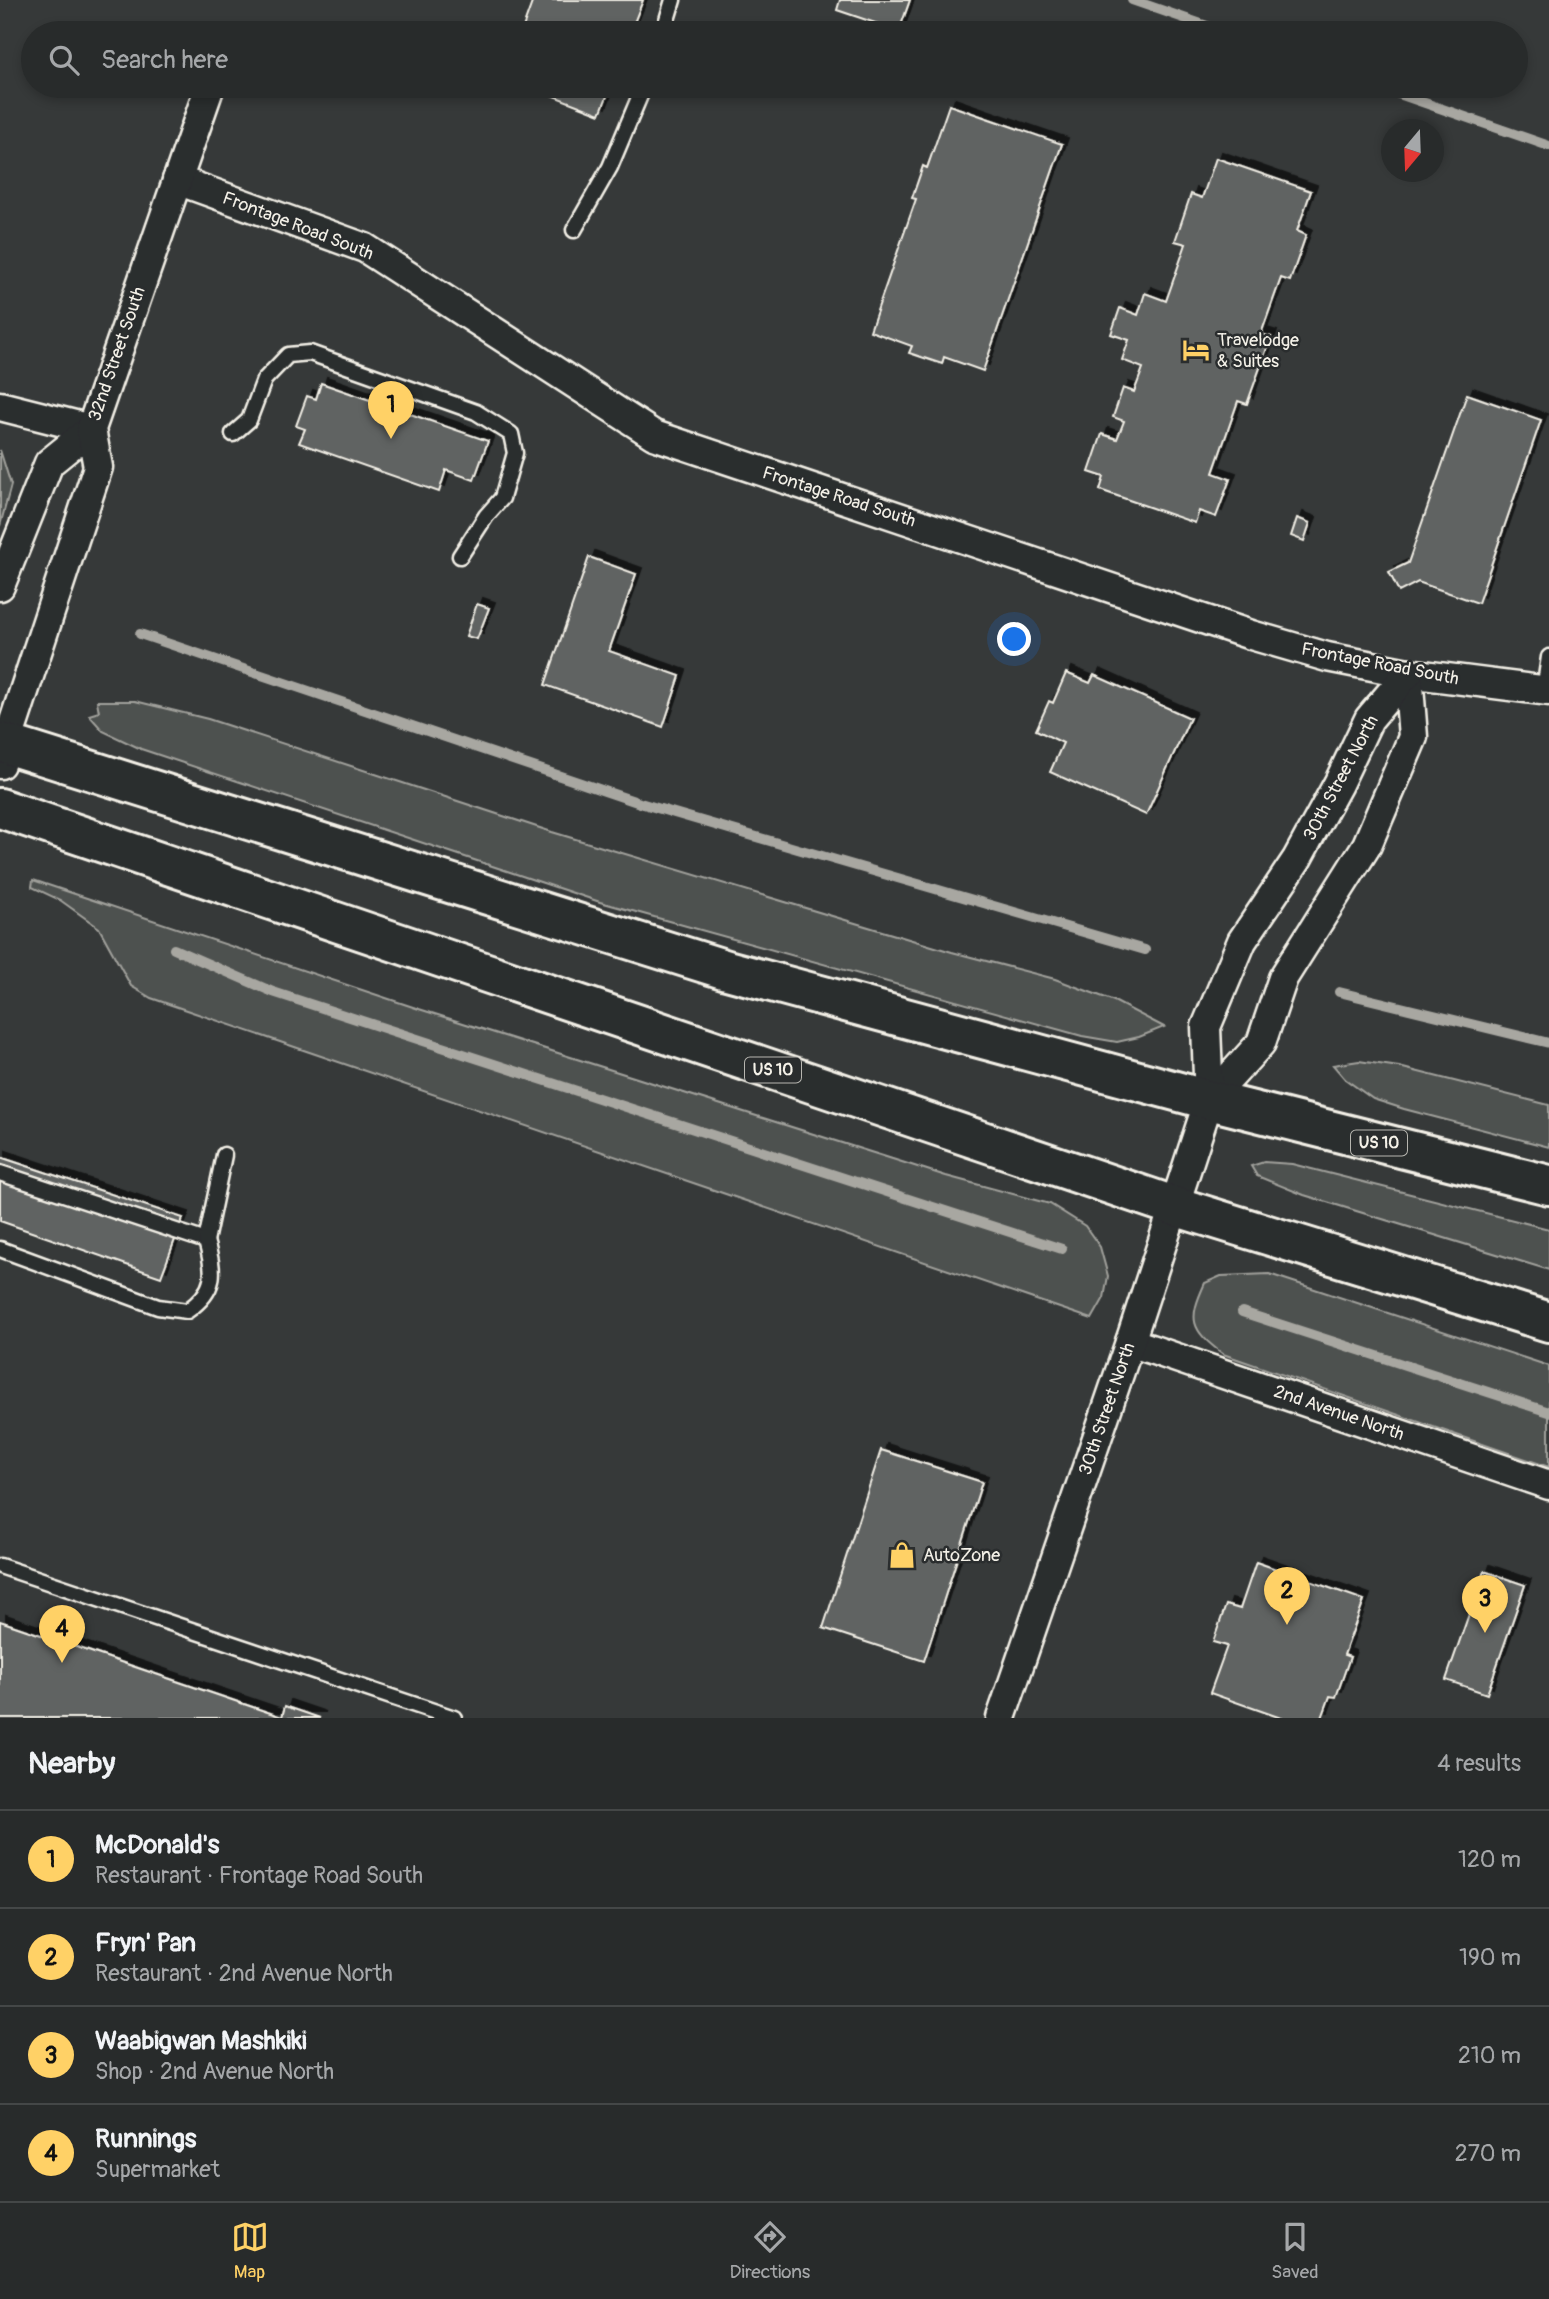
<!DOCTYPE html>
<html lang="en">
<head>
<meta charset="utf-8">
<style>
  body { margin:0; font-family:Pangolin,sans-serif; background:#303333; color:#f1f3f6 }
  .compass { position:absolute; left:1381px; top:119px; width:63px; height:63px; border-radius:50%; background:#282b2b; box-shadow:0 4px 10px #0003; rotate:199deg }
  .you { position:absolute; left:1015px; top:640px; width:24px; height:24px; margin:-18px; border:5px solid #fff; border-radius:50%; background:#1a73e8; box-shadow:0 0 0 10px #1a73e833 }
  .badge { display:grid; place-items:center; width:46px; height:46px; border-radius:50%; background:#ffd166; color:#111; font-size:23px; font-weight:700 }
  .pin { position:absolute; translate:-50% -58px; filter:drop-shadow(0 2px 4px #0008) }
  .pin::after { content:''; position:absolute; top:37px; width:24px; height:21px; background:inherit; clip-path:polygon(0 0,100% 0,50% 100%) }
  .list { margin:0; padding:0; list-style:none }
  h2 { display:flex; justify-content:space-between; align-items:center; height:91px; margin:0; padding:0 28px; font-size:30px }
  h2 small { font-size:23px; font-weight:400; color:#a5a7a9 }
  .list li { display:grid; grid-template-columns:46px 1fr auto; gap:21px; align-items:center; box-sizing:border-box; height:98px; padding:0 28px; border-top:2px solid #444747 }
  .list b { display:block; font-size:26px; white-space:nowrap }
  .list p { margin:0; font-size:23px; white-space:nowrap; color:#a5a7a9 }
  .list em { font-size:23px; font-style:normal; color:#a5a7a9 }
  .icon { flex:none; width:38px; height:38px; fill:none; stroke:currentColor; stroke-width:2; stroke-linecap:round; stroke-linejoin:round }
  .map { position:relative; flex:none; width:1549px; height:1718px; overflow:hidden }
  .search { position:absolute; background:#282b2b; box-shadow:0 4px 10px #0003; left:21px; right:21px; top:21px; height:77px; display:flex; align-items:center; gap:18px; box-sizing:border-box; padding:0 24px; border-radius:38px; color:#a5a7a9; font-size:26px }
  .sheet { height:483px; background:#282b2b }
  nav { display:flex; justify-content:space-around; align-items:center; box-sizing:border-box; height:98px; border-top:2px solid #444747; background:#282b2b; font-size:19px; color:#a5a7a9 }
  nav a { display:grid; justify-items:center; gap:4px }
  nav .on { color:#ffd166 }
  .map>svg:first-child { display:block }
  .green { fill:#4e514f; stroke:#a1a19c; stroke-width:2 }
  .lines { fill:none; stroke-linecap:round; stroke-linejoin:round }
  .stream { stroke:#a8a7a1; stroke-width:10 }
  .building { fill:#616362; stroke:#f4f1e8; stroke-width:2; filter:url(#shadow) }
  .lane-casing { stroke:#f4f1e8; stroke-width:19 }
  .street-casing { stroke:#f4f1e8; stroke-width:33 }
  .primary-casing { stroke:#f4f1e8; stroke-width:44 }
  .lane { stroke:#2a2d2e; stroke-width:14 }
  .street { stroke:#2a2d2e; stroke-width:28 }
  .primary { stroke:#2a2d2e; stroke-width:38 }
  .labels { text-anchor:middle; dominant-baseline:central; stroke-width:5; stroke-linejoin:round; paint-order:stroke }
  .shield { fill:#2a2d2e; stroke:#b7b6b0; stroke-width:2 }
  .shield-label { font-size:16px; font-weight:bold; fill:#f4f1e8 }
  .street-label { font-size:18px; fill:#f4f1e8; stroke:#2a2d2e }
  .poi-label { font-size:18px; fill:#f4f1e8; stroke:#2a2d2e; text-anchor:start }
</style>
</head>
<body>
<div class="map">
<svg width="1549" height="1718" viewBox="0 0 1549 1718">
  <defs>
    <filter id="shadow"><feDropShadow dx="6" dy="-6" stdDeviation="0" flood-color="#0009"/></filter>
  </defs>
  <rect width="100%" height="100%" fill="#363939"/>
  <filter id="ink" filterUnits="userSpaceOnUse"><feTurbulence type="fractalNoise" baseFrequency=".0143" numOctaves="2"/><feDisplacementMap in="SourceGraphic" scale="14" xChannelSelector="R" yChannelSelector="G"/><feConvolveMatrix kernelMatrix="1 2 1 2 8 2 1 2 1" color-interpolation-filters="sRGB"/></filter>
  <g filter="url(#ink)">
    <!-- green -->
    <g class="green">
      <polygon points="0,450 11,485 0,526"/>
      <polygon points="97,701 135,701 208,719 552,832 952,952 1055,979 1114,1001 1164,1027 1139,1037 1117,1042 1082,1036 600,902 141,749 103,731 89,715 99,712"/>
      <polygon points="33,880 419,1009 946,1176 1050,1204 1085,1226 1100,1247 1108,1276 1104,1298 1092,1319 151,998 131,986 99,928 60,900 32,887"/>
      <polygon points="1359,1061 1399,1067 1549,1105 1549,1147 1404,1109 1373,1099 1345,1079 1333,1065"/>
      <polygon points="1264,1162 1292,1164 1549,1229 1549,1270 1304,1195 1257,1176 1251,1166"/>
      <path d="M1269,1274L1549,1366V1467L1223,1354C1190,1329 1188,1320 1205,1283L1221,1276Z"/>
    </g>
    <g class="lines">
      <!-- stream -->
      <g class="stream">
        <polyline points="1132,0 1227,33"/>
        <polyline points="1376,86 1549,146"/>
        <polyline points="140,634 640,803 1145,950"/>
        <polyline points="174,949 273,992 1062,1249"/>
        <polyline points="1339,992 1549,1043"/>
        <polyline points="1242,1312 1549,1412"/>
      </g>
    </g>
    <!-- building -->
    <g class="building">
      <polygon points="533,0 643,0 632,28 647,33 521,33"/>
      <polygon points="840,0 910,0 899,31 837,10"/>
      <polygon points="528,86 611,86 600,114"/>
      <polygon points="667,86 694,86 691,95"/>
      <polygon points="949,105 1062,144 983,371 944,357 942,364 909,353 912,346 870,331 916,199 912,198 923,166 927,168"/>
      <polygon points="1216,158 1311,191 1297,231 1306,235 1290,281 1281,278 1261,334 1271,337 1247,404 1238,401 1213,473 1230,479 1216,517 1199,511 1195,523 1100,490 1104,477 1089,472 1102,434 1117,439 1124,421 1113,417 1123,388 1134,392 1143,368 1122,360 1129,340 1111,334 1120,308 1138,315 1145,293 1166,301 1186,244 1175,241 1191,194 1202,198"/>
      <polygon points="321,383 488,441 474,480 446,470 439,492 299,443 305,429 296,426 307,396 316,399"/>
      <polygon points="1467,394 1541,420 1478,603 1418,582 1399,592 1389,572 1408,563"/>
      <polygon points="1297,518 1310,523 1304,541 1291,536"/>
      <polygon points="589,557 636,574 609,651 680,676 663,727 545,685"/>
      <polygon points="477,604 489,608 477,639 466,636"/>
      <polygon points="1066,673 1090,683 1094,675 1190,718 1146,815 1050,772 1063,743 1036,730 1049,701 1053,703"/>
      <polygon points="0,1157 183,1218 161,1277 0,1221"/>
      <polygon points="881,1450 982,1482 924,1661 823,1628"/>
      <polygon points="1256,1562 1364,1600 1344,1655 1350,1657 1336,1697 1330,1696 1322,1718 1281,1718 1210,1693 1227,1646 1213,1642 1226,1605 1240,1609"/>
      <polygon points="1484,1571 1525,1585 1487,1694 1446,1680"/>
      <polygon points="0,1621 282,1717 285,1706 320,1718 0,1718"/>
    </g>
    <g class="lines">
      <defs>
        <g id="lane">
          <polyline points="663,33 673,0"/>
          <polyline points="574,230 610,167 644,86"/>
          <polyline points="233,434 249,420 264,380 288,355 310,353 476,412 511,434 515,453 502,498 486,516 460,556"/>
          <polyline points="1544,691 1549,657"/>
          <path d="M0,1173L206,1241C215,1273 217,1290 187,1311L158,1307L0,1249"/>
          <polyline points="206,1241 224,1155"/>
          <polyline points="0,1566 454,1718"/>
        </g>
        <g id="street">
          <polyline points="177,180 365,248 654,435 1251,635 1327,657 1408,673 1549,691"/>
          <polyline points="0,406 91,429"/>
          <polyline points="0,586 49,463 91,429"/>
          <polyline points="0,764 98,467 91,429 210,86"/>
          <polyline points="1209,1100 1261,1043 1283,978 1367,845 1413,737 1408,673"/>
          <polyline points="1130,1342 1549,1485"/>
          <polyline points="1001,1718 1130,1342 1209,1100 1206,1027 1242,941 1297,859 1338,784 1369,719 1408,673"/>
        </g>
        <g id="primary">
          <polyline points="0,742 727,970 1209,1100 1549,1185"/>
          <polyline points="0,808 1174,1206 1549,1322"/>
        </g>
      </defs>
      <!-- lane casing -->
      <use href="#lane" class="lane-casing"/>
      <!-- street casing -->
      <use href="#street" class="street-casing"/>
      <!-- primary casing -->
      <use href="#primary" class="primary-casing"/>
      <!-- lane -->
      <use href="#lane" class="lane"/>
      <!-- street -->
      <use href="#street" class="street"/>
      <!-- primary -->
      <use href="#primary" class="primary"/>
    </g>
  </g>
  <!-- icons -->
  <defs>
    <symbol id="hotel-bare" viewBox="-9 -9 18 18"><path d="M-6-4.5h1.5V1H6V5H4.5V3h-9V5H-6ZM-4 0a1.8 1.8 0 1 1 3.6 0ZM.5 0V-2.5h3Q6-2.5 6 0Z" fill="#ffd166" stroke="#2a2d2e" stroke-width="2.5" paint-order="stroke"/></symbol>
    <symbol id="shop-bare" viewBox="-9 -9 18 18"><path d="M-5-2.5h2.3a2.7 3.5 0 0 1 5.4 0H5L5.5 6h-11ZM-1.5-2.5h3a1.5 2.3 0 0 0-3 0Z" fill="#ffd166" stroke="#2a2d2e" stroke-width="2.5" paint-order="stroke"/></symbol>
  </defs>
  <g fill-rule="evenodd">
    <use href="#hotel-bare" x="1177" y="331" width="38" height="38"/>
    <use href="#shop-bare" x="883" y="1536" width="38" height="38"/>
  </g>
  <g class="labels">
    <!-- shield labels -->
    <g class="shield">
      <rect x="745" y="1057.5" width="56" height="25" rx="5"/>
      <rect x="1351" y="1130.5" width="56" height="25" rx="5"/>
    </g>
    <g class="shield-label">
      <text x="773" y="1070">US 10</text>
      <text x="1379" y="1143">US 10</text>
    </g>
    <!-- street labels -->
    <g class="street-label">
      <text transform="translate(298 226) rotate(21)">Frontage Road South</text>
      <text transform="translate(117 354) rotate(-71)">32nd Street South</text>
      <text transform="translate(839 497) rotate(18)">Frontage Road South</text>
      <text transform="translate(1380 664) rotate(11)">Frontage Road South</text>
      <text transform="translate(1341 778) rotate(-62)">30th Street North</text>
      <text transform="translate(1107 1409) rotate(-71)">30th Street North</text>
      <text transform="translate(1339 1413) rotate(19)">2nd Avenue North</text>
    </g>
    <!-- poi labels -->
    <g class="poi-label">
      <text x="1217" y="340">Travelodge<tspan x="1217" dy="21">&amp; Suites</tspan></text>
      <text x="923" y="1555">AutoZone</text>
    </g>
  </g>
</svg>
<svg class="compass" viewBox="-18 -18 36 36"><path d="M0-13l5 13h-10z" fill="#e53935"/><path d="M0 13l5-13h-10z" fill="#a5a7a9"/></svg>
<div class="you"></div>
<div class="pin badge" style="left:391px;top:439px">1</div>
<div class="pin badge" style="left:1287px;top:1625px">2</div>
<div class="pin badge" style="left:1485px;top:1633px">3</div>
<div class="pin badge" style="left:62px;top:1663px">4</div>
<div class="search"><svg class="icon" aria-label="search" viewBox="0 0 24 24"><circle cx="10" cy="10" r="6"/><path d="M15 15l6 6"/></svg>Search here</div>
</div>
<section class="sheet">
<h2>Nearby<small>4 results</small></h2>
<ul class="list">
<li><span class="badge">1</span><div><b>McDonald's</b><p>Restaurant · Frontage Road South</p></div><em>120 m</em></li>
<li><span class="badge">2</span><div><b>Fryn' Pan</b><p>Restaurant · 2nd Avenue North</p></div><em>190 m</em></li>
<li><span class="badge">3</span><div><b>Waabigwan Mashkiki</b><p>Shop · 2nd Avenue North</p></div><em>210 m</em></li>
<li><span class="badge">4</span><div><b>Runnings</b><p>Supermarket</p></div><em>270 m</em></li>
</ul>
</section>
<nav>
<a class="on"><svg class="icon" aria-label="map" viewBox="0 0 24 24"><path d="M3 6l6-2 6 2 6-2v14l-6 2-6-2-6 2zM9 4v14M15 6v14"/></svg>Map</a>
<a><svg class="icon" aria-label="directions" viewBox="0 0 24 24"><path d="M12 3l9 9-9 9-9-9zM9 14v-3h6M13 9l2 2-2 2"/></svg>Directions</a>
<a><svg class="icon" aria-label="saved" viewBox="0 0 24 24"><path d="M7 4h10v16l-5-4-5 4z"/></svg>Saved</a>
</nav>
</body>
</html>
